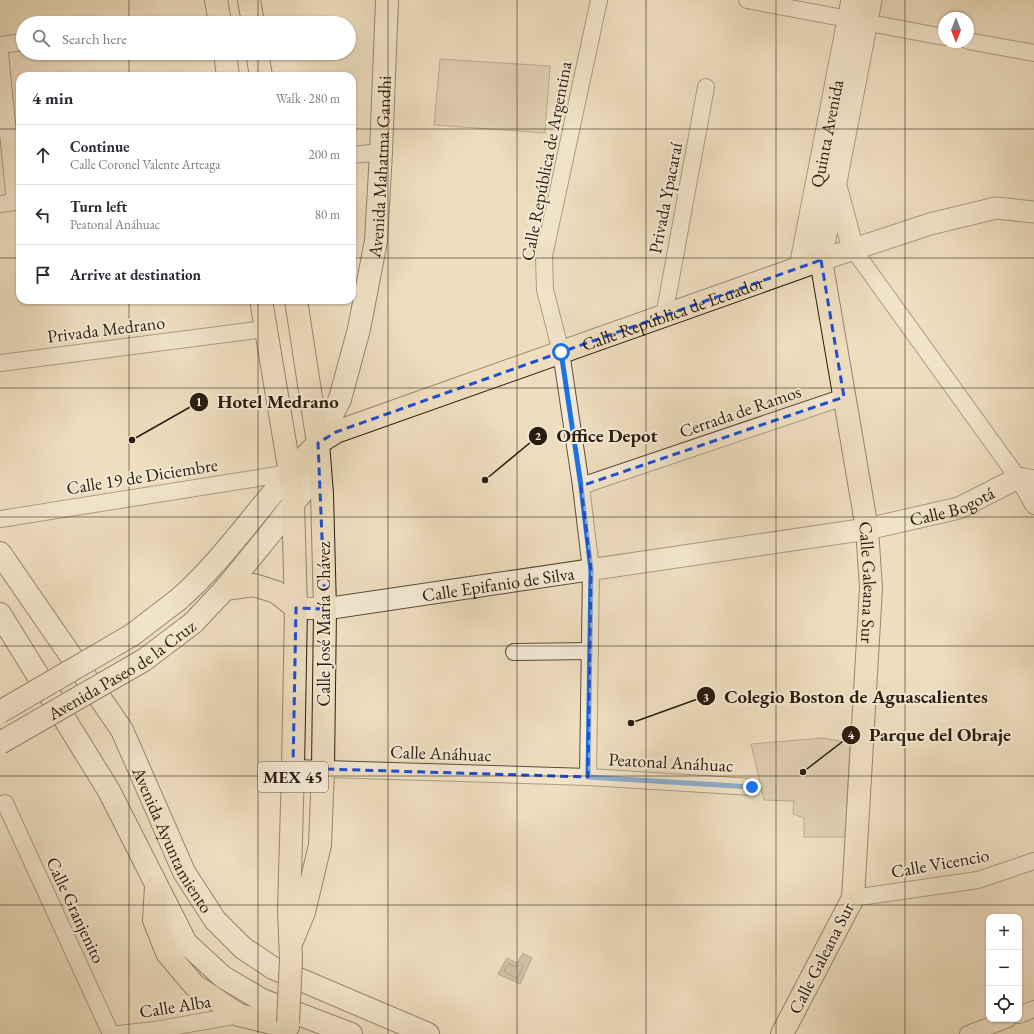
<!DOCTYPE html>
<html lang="en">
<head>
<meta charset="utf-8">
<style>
  body { margin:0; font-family:"EB Garamond",serif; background:#f2f2f3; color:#2b2b33 }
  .controls { position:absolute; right:12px; bottom:12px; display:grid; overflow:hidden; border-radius:8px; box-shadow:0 1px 3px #0004 }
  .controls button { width:36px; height:36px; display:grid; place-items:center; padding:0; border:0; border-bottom:1px solid #e1e1e2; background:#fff; color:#2b2b33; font:20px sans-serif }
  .compass { position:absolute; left:938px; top:12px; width:36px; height:36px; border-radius:50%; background:#fff; box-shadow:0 1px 3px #0004; rotate:180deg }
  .stop { position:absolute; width:12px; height:12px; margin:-9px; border:3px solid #1a73e8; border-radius:50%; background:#fff }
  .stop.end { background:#1a73e8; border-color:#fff; box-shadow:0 1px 4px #0008 }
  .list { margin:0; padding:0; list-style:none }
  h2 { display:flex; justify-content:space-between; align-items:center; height:52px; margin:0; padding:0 16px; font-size:17px }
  h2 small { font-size:13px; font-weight:400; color:#7c7c81 }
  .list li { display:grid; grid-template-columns:26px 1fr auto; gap:12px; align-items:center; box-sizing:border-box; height:60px; padding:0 16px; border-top:1px solid #e1e1e2 }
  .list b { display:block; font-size:15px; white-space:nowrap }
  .list p { margin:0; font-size:13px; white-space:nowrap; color:#7c7c81 }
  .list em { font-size:13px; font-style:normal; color:#7c7c81 }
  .icon { flex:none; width:22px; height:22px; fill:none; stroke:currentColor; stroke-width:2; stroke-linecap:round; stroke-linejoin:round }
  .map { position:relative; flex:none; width:1034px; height:1034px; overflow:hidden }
  .search { position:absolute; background:#fff; box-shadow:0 1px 3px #0004; left:16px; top:16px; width:340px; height:44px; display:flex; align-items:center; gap:10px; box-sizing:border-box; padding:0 14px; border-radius:22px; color:#7c7c81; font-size:15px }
  .panel { position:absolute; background:#fff; box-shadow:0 1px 3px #0004; left:16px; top:72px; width:340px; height:232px; border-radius:12px }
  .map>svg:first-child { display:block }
  .green { fill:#cdbda1; stroke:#7c6c58 }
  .water { fill:#ab9c83; stroke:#776955 }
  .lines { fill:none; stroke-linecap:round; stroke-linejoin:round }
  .shore { stroke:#6a5c49; stroke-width:1 }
  .minor-casing { stroke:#5b4c3b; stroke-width:18 }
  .tertiary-casing { stroke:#5b4c3b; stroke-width:23 }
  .secondary-casing { stroke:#2a1c0f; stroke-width:24 }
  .primary-casing { stroke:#2a1c0f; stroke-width:24 }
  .minor { stroke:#f4ead5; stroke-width:16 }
  .tertiary { stroke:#f4ead5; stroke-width:21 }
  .secondary { stroke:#f4ead5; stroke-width:22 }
  .primary { stroke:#eedebf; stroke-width:22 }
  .secondary-bridge-casing { stroke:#2a1c0f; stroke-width:24; stroke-linecap:butt }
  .primary-bridge-casing { stroke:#2a1c0f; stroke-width:24; stroke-linecap:butt }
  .secondary-bridge { stroke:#f4ead5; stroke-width:22 }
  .primary-bridge { stroke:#eedebf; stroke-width:22 }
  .route { stroke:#1a73e8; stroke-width:5 }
  .marked { fill:none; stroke:#1d4ed8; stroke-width:3; stroke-dasharray:8 5; stroke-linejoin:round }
  .grid { fill:none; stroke:#2a1c0f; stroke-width:1; stroke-opacity:0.55 }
  .labels { text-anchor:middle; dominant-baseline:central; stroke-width:4; stroke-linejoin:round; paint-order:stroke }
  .shield { fill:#f4ead5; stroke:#675a4a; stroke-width:1 }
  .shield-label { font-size:17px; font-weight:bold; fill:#2a1c0f }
  .street-label { font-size:18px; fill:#2a1c0f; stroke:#f4ead5 }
  .leader { fill:none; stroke:#2a1c0f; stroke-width:1.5 }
  .callout-dot { fill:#2a1c0f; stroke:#f4ead5; stroke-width:1.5 }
  .mark-label { font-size:12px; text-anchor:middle; font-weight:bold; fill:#fff }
  .callout-label { font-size:19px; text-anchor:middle; font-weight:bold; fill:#2a1c0f; stroke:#f4ead5; stroke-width:4; stroke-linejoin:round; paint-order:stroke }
</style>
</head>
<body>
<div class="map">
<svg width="1034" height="1034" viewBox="0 0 1034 1034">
  <rect width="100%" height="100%" fill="#eedebf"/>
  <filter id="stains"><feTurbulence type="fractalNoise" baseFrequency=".005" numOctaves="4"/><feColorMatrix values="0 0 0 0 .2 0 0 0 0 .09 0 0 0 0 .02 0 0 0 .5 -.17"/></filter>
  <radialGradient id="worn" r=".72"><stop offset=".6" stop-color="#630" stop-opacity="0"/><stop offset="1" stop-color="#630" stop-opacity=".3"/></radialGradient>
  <!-- green -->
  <g class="green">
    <polygon points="440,59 550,66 545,133 434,125"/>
    <polygon points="823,738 850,743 845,837 804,837 804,818 793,814 794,801 764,800 751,744"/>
  </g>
  <!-- water -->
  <polygon class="water" points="523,953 532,958 520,984 498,974 507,958 517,963"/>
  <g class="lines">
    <!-- shore -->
    <path class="shore" d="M509,964L516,967L521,964L523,965V967L518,977L516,978L505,972C504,970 507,965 509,964Z"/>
    <defs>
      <g id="minor">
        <polyline points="747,0 944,37"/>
        <polyline points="968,41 1034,53"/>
        <polyline points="0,45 23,42"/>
        <polyline points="0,54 15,202"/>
        <polyline points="352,155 381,152"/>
        <polyline points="0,204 20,201"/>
        <polyline points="853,249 1018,478 1034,506"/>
        <polyline points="664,316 706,87"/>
        <polyline points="0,363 265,329"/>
        <polyline points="581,486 844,397"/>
        <polyline points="0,519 290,473"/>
        <polyline points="514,652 590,651"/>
        <polyline points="293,768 588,777 752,787"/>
        <polyline points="588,777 591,570 581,486 561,352 545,290 544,256 599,0"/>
        <polyline points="5,803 111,1034"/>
        <polyline points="853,898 978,880 1034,861"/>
        <polyline points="1019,1015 1034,1009"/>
        <polyline points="118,1034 155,1030 239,1015"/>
        <polyline points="968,1034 1008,1019"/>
      </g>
      <g id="tertiary">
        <polyline points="871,0 821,260 930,224 996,208 1034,212"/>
        <polyline points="837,190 853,249"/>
        <path id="s1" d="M800,267L852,0"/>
        <path id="s2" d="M296,608L325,609L867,529L959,508L1018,478L1034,481"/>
      </g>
      <g id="secondary">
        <path id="s3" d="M318,443L340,399L359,329L376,241L381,152L387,0"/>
        <path id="s4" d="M0,553L122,730L184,872L215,920L243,948L273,968L428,1034"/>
        <path d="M179,599C221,562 253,515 290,473"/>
        <polyline points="0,614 109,791 186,943 223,977 262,1000 351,1034"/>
        <polyline points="193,623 225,589 269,535 320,469"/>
      </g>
      <g id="primary">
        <polyline points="216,0 220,23"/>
        <polyline points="249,0 253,23"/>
        <polyline points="225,53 228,76"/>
        <polyline points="257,53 261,76"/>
        <polyline points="261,300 290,473 293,503 296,608 293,768 289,911 291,959"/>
        <path id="s5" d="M290,473L318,443L336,432L821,260L867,529L871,588L853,898L782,1034"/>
        <polyline points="225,589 254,585 276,592 296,608"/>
        <polyline points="156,886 154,920 167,953 194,985 239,1015 288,1027"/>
        <polyline points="293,939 304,912 320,845 323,769 325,609 322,494 318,443 296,300"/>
      </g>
    </defs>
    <!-- minor casing -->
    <use href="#minor" class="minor-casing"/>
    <!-- tertiary casing -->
    <use href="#tertiary" class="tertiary-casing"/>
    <!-- secondary casing -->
    <use href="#secondary" class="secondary-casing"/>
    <!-- primary casing -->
    <use href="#primary" class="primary-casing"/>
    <!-- minor -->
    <use href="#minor" class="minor"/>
    <!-- tertiary -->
    <use href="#tertiary" class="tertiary"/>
    <!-- secondary -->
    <use href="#secondary" class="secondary"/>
    <!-- primary -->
    <use href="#primary" class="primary"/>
    <defs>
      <g id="secondary-bridge">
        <polyline points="0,712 132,635 179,599"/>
        <path id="s6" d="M0,743L144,660L193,623"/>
      </g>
      <polyline id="primary-bridge" points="288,1023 291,959"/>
    </defs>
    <!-- secondary-bridge casing -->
    <use href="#secondary-bridge" class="secondary-bridge-casing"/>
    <!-- primary-bridge casing -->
    <use href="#primary-bridge" class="primary-bridge-casing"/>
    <!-- secondary-bridge -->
    <use href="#secondary-bridge" class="secondary-bridge"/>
    <!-- primary-bridge -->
    <use href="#primary-bridge" class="primary-bridge"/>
  </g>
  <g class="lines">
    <!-- route -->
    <polyline class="route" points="561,352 581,486 591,570 588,777 752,787"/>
  </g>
  <!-- marked area -->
  <path d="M0 0H1034V1034H0ZM821,260L844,397L581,486L591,570L588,777L293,768L296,608L325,609L318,443L336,432Z" fill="#eedebf" fill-opacity=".55" fill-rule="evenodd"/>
  <path class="marked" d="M821,260L844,397L581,486L591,570L588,777L293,768L296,608L325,609L318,443L336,432Z"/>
  <!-- grid -->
  <path class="grid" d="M129,0V23M258,0V23M388,0V1034M517,0V1034M646,0V1034M776,0V1034M905,0V1034M129,53V76M258,53V76M0,129H20M352,129H1034M0,258H20M352,258H1034M129,300V1034M258,300V1034M0,388H1034M0,517H1034M0,646H1034M0,776H1034M0,905H1034"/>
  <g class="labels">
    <!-- shield labels -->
    <rect class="shield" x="258" y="762" width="70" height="30" rx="3"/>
    <g class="shield-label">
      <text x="293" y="777">MEX 45</text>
    </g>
    <!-- street labels -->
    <g class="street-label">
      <text stroke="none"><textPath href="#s1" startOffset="136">Quinta Avenida</textPath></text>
      <text transform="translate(546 161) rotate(-79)">Calle República de Argentina</text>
      <text stroke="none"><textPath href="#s3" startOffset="286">Avenida Mahatma Gandhi</textPath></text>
      <text transform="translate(665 198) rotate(-79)">Privada Ypacaraí</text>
      <text stroke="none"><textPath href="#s5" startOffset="419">Calle República de Ecuador</textPath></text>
      <text transform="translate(106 329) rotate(-7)">Privada Medrano</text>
      <text transform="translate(740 411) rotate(-19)">Cerrada de Ramos</text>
      <text transform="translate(142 476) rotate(-9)">Calle 19 de Diciembre</text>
      <text stroke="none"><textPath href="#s2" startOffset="665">Calle Bogotá</textPath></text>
      <text stroke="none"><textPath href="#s5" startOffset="903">Calle Galeana Sur</textPath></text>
      <text stroke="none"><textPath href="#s2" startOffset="204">Calle Epifanio de Silva</textPath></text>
      <text transform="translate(323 624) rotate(-90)">Calle José María Chávez</text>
      <text stroke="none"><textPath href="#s6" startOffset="142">Avenida Paseo de la Cruz</textPath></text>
      <text transform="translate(441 753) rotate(2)">Calle Anáhuac</text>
      <text transform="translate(671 762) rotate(3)">Peatonal Anáhuac</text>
      <text stroke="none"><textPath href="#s4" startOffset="336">Avenida Ayuntamiento</textPath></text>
      <text transform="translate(940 863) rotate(-10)">Calle Vicencio</text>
      <text transform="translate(76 910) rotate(65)">Calle Granjenito</text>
      <text transform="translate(821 958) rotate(-63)">Calle Galeana Sur</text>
      <text transform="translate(175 1006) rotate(-9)">Calle Alba</text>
    </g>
  </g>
  <!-- callouts -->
  <path class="leader" d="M132 440L199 402M485 480L538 436M631 723L706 696M803 772L851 735"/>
  <g class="callout-dot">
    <circle cx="132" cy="440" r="4"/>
    <circle cx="485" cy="480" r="4"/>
    <circle cx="631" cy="723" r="4"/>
    <circle cx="803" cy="772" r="4"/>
    <circle cx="199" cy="402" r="10"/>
    <circle cx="538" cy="436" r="10"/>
    <circle cx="706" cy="696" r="10"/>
    <circle cx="851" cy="735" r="10"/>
  </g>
  <g class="mark-label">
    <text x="199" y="406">1</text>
    <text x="538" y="440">2</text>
    <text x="706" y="701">3</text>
    <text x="851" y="739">4</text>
  </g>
  <g class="callout-label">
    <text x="278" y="408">Hotel Medrano</text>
    <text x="607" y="442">Office Depot</text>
    <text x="856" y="703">Colegio Boston de Aguascalientes</text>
    <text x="940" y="741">Parque del Obraje</text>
  </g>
  <rect width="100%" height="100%" filter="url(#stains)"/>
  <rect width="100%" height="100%" fill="url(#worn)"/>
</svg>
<div class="controls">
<button>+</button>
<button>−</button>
<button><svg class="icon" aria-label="locate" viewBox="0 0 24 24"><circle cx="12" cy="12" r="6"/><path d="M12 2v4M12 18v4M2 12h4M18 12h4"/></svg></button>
</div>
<svg class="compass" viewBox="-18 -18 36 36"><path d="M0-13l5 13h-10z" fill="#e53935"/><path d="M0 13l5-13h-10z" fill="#7c7c81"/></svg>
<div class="stop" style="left:561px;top:352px"></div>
<div class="stop end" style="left:752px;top:787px"></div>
<div class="search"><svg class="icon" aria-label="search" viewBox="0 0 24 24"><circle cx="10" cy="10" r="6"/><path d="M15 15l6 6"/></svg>Search here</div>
<section class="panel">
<h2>4 min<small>Walk · 280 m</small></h2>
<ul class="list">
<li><svg class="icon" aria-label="ahead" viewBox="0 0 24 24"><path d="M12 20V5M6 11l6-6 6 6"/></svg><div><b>Continue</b><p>Calle Coronel Valente Arteaga</p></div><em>200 m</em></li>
<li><svg class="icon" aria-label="left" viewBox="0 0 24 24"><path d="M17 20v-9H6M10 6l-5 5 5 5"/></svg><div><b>Turn left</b><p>Peatonal Anáhuac</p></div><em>80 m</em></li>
<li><svg class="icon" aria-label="arrive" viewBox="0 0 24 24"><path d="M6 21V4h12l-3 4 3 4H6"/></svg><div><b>Arrive at destination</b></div></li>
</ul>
</section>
</div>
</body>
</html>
